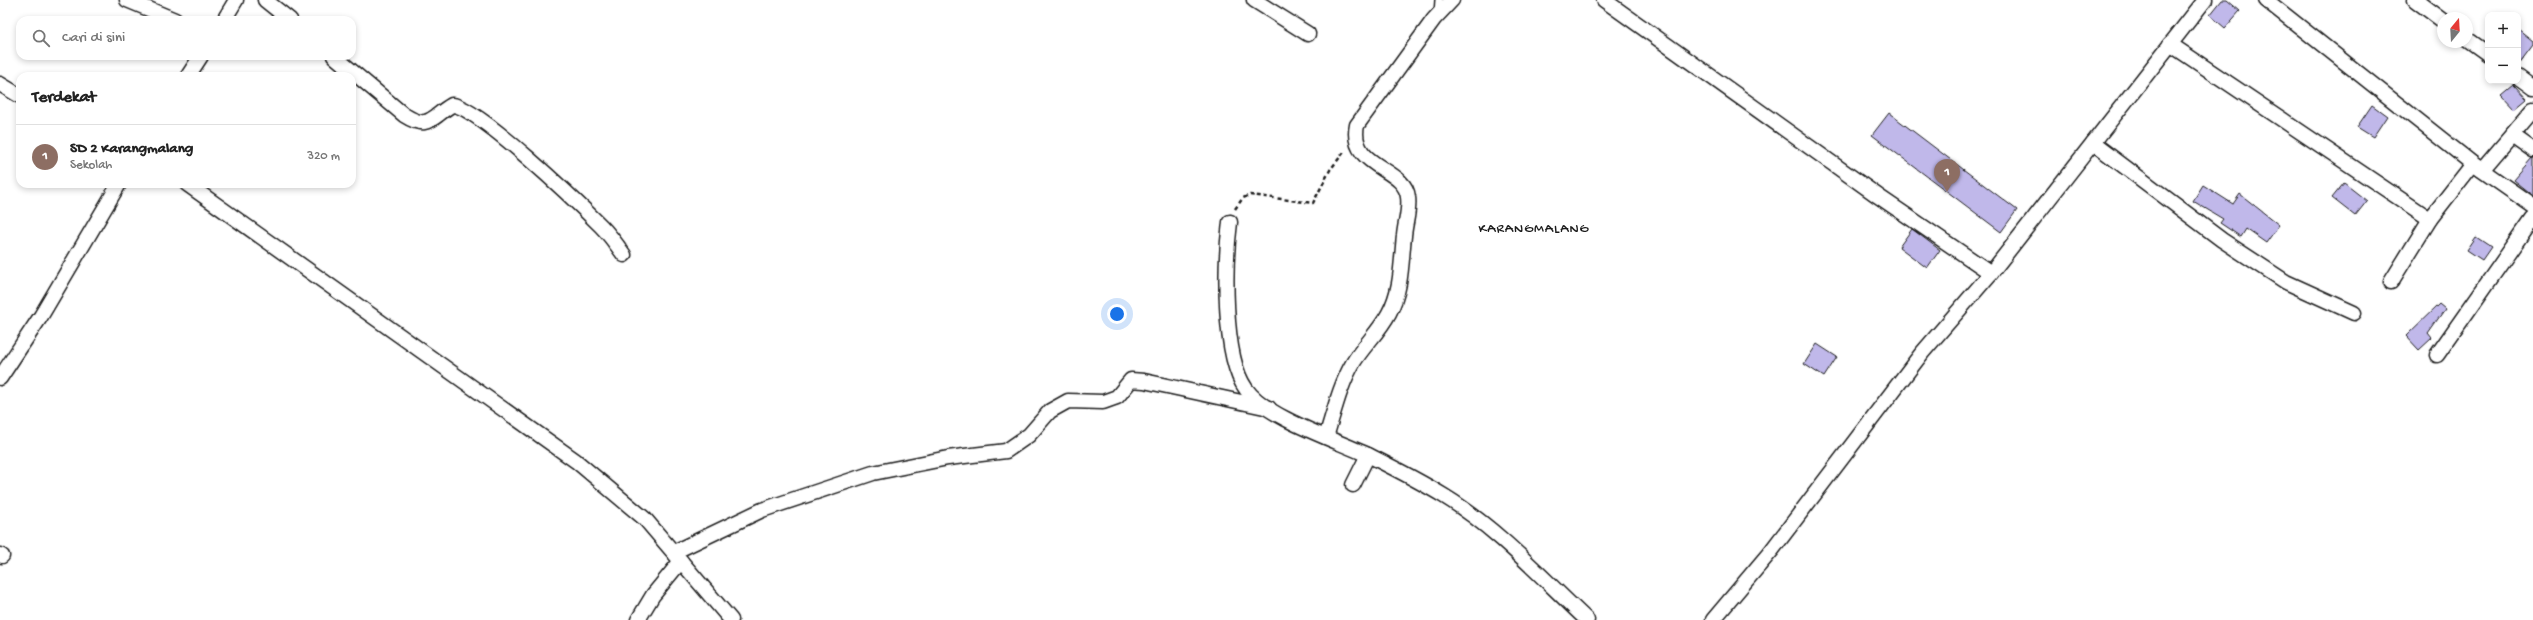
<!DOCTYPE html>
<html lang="id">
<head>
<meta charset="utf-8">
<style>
  body { margin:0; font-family:"Gochi Hand",sans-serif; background:#f2f2f2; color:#222 }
  .controls { position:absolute; right:12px; top:12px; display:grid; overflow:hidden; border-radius:8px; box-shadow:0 2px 6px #0003 }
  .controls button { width:36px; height:36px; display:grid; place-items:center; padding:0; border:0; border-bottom:1px solid #e0e0e0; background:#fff; color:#222; font:20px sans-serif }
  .compass { position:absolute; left:2437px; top:12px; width:36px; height:36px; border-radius:50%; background:#fff; box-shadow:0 2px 6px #0003; rotate:18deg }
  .you { position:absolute; left:1117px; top:314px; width:14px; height:14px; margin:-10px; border:3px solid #fff; border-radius:50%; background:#1a73e8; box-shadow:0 0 0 6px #1a73e833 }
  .badge { display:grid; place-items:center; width:26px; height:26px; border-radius:50%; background:#1c1c1c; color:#fff; font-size:13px; font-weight:700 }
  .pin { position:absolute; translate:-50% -33px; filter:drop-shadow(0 1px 2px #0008) }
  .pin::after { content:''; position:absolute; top:21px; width:14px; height:12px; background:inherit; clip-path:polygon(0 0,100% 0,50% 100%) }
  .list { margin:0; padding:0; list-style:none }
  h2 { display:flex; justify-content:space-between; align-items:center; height:52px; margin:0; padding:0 16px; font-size:17px }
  h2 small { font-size:13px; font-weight:400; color:#767676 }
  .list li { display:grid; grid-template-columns:26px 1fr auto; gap:12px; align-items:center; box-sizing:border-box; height:64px; padding:0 16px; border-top:1px solid #e0e0e0 }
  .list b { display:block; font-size:15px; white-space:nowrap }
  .list p { margin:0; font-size:13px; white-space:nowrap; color:#767676 }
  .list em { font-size:13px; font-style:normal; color:#767676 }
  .icon { flex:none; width:22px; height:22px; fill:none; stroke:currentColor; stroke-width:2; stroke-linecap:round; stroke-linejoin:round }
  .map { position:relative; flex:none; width:2533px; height:620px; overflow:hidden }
  .search { position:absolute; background:#fff; box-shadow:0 2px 6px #0003; left:16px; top:16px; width:340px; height:44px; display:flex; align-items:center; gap:10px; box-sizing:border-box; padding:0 14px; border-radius:12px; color:#767676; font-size:15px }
  .panel { position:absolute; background:#fff; box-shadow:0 2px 6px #0003; left:16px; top:72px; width:340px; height:116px; border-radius:12px }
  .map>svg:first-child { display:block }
  .building { fill:#c0b8ea; stroke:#1c1c1c }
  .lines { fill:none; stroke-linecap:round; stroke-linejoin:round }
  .lane-casing { stroke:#1c1c1c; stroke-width:10 }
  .street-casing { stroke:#1c1c1c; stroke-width:17 }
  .path { stroke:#1c1c1c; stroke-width:2.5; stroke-dasharray:4 3; stroke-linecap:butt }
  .lane { stroke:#fff; stroke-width:7 }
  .street { stroke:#fff; stroke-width:14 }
  .labels { text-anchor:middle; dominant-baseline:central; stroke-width:4; stroke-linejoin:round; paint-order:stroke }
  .quarter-label { font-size:14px; letter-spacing:1px; fill:#1c1c1c; stroke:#fff }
</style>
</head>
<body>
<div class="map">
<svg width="2533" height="620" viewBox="0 0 2533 620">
  <rect width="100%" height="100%" fill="#fff"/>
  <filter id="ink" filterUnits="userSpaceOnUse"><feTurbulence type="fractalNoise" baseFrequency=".025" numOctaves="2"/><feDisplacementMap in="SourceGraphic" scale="8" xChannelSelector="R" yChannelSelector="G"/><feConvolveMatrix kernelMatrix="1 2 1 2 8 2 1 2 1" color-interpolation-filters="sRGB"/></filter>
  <g filter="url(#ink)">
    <!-- building -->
    <g class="building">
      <polygon points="2222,0 2227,0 2240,11 2225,28 2210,15"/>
      <polygon points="2518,29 2533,41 2533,45 2518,65"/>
      <polygon points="2514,85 2527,99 2515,109 2502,95"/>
      <polygon points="2372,105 2387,116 2373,137 2357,127"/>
      <polygon points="1889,113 2017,210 2001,232 1872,135"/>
      <polygon points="2532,158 2533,158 2533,196 2513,180"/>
      <polygon points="2344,183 2367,201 2355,216 2332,198"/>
      <polygon points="2203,185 2233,204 2240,194 2279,225 2266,243 2246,229 2241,237 2220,223 2223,219 2193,201"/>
      <polygon points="1912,229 1940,250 1927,268 1899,247"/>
      <polygon points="2476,237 2491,247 2482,260 2467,250"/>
      <polygon points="2439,304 2445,309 2428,333 2432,338 2419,350 2406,336"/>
      <polygon points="1817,344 1837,357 1824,377 1804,364"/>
    </g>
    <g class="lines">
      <defs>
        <polyline id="lane" points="1438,14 1439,0"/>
        <g id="street">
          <polyline points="127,0 175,20"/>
          <polyline points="265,0 290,20"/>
          <polyline points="1254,0 1308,34"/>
          <polyline points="1604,0 1878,196 1991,273"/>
          <polyline points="2266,0 2473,164 2533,206"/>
          <polyline points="2415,0 2443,21"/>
          <polyline points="224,20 236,0"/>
          <polyline points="2467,39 2488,54"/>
          <polyline points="2170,44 2430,219"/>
          <path d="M334,56L404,115C429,131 431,117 452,105C475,104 580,205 601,226C610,235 617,245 624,255"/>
          <polyline points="188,76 201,56"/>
          <polyline points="2518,77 2533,88"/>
          <polyline points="0,84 20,96"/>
          <polyline points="2512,135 2533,150"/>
          <polyline points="2093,143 2222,240 2286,282 2354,313"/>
          <polyline points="2482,170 2533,110"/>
          <polyline points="187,184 576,461 645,519 731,620"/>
          <path d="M1230,222C1225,261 1222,356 1246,389C1266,418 1339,441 1372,457C1396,469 1421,482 1444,496C1498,529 1541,577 1587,620"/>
          <polyline points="2391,282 2430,219 2473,164"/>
          <polyline points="2437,355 2533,218"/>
          <polyline points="0,378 41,316 119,184"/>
          <path d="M1326,437C1334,412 1340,385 1353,363C1364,345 1379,332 1389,313C1402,289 1401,263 1404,236C1405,223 1410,210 1408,197C1405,167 1348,168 1357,125L1434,19L1452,0"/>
          <polyline points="1353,485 1368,455"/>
          <polyline points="674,552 762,510 873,473 948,458 1006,451 1029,435 1050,411 1068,401 1103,402 1117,397 1131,380 1144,381 1269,408"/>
          <polyline points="0,555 2,556"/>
          <polyline points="638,620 653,595 681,561"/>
          <polyline points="1713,620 1772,550 1922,353 1991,273 2205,0"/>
        </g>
      </defs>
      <!-- lane casing -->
      <use href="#lane" class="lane-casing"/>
      <!-- street casing -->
      <use href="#street" class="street-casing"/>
      <!-- path -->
      <polyline class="path" points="1235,209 1243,198 1250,195 1313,203 1330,170 1344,152"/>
      <!-- lane -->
      <use href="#lane" class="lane"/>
      <!-- street -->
      <use href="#street" class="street"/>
    </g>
  </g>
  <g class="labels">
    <!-- quarter labels -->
    <g class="quarter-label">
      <text x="1534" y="229">KARANGMALANG</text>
    </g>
  </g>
</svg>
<div class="controls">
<button>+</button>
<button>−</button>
</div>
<svg class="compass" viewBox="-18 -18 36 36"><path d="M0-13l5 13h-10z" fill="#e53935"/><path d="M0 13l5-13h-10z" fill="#767676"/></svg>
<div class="you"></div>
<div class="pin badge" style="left:1947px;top:192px;background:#8d6e63">1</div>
<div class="search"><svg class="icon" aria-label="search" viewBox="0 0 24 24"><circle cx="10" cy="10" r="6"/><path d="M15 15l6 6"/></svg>Cari di sini</div>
<section class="panel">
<h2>Terdekat<small></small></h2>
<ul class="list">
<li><span class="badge" style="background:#8d6e63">1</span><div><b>SD 2 Karangmalang</b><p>Sekolah</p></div><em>320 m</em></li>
</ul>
</section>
</div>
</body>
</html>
